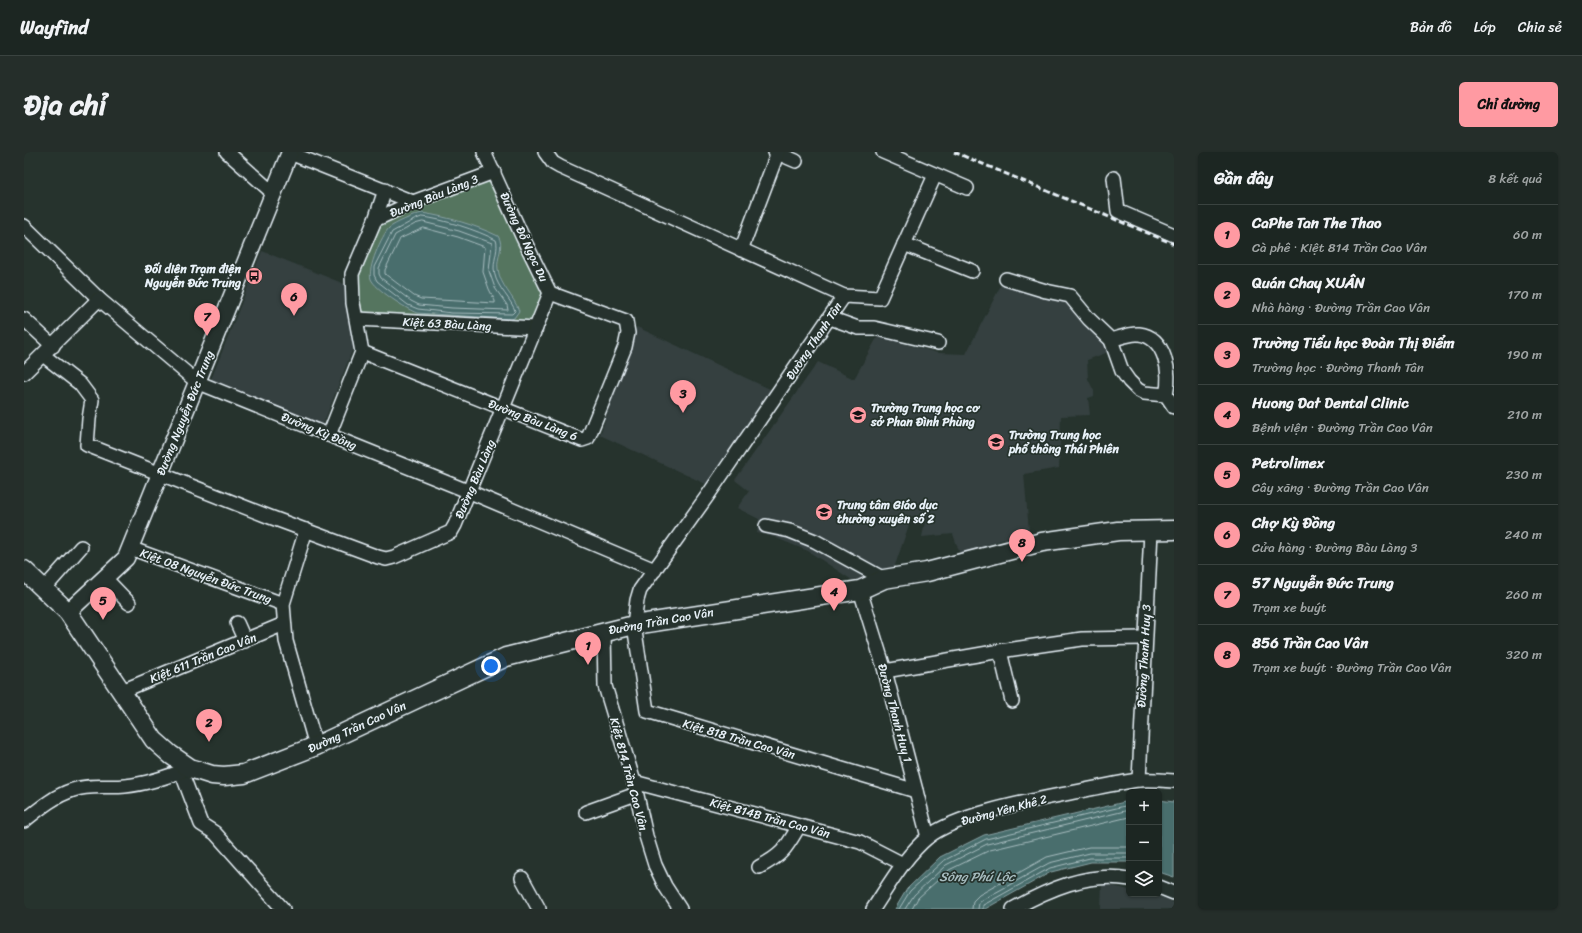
<!DOCTYPE html>
<html lang="vi">
<head>
<meta charset="utf-8">
<style>
  body { margin:0; font-family:Sriracha,sans-serif; background:#252e2a; color:#f1f3f6 }
  .controls { position:absolute; right:12px; bottom:12px; display:grid; overflow:hidden; border-radius:6px; box-shadow:0 1px 3px #0004 }
  .controls button { width:36px; height:36px; display:grid; place-items:center; padding:0; border:0; border-bottom:1px solid #3a4340; background:#1c2622; color:#f1f3f6; font:20px sans-serif }
  .you { position:absolute; left:467px; top:514px; width:14px; height:14px; margin:-10px; border:3px solid #fff; border-radius:50%; background:#1a73e8; box-shadow:0 0 0 6px #1a73e833 }
  .badge { display:grid; place-items:center; width:26px; height:26px; border-radius:50%; background:#ff9aa2; color:#111; font-size:13px; font-weight:700 }
  .pin { position:absolute; translate:-50% -33px; filter:drop-shadow(0 1px 2px #0008) }
  .pin::after { content:''; position:absolute; top:21px; width:14px; height:12px; background:inherit; clip-path:polygon(0 0,100% 0,50% 100%) }
  .list { margin:0; padding:0; list-style:none }
  h2 { display:flex; justify-content:space-between; align-items:center; height:52px; margin:0; padding:0 16px; font-size:17px }
  h2 small { font-size:13px; font-weight:400; color:#a0a5a5 }
  .list li { display:grid; grid-template-columns:26px 1fr auto; gap:12px; align-items:center; box-sizing:border-box; height:60px; padding:0 16px; border-top:1px solid #3a4340 }
  .list b { display:block; font-size:15px; white-space:nowrap }
  .list p { margin:0; font-size:13px; white-space:nowrap; color:#a0a5a5 }
  .list em { font-size:13px; font-style:normal; color:#a0a5a5 }
  .icon { flex:none; width:22px; height:22px; fill:none; stroke:currentColor; stroke-width:2; stroke-linecap:round; stroke-linejoin:round }
  .map { position:relative; flex:none; width:1150px; height:757px; overflow:hidden; border-radius:6px }
  header { display:flex; align-items:center; gap:24px; box-sizing:border-box; height:56px; padding:0 20px; background:#1c2622; border-bottom:1px solid #3a4340 }
  header strong { font-size:19px }
  nav { display:flex; gap:22px; margin-inline-start:auto; font-size:14px }
  .intro { display:flex; align-items:center; justify-content:space-between; box-sizing:border-box; height:96px; padding:0 24px }
  h1 { margin:0; font-size:28px }
  .button { padding:10px 18px; border-radius:6px; background:#ff9aa2; color:#111; font-size:14px; font-weight:700 }
  main { display:flex; gap:24px; padding:0 24px }
  aside { flex:1; background:#1c2622; border-radius:6px; box-shadow:0 1px 3px #0004 }
  .map>svg:first-child { display:block }
  .built { fill:#354040 }
  .green { fill:#54745e; stroke:#9eb2ab }
  .water { fill:#496e6d; stroke:#89a2a5 }
  .lines { fill:none; stroke-linecap:round; stroke-linejoin:round }
  .shore { stroke:#a8bdc0; stroke-width:1 }
  .minor-casing { stroke:#e8f1f8; stroke-width:16 }
  .tertiary-casing { stroke:#e8f1f8; stroke-width:19 }
  .secondary-casing { stroke:#e8f1f8; stroke-width:21 }
  .minor { stroke:#26332d; stroke-width:13 }
  .tertiary { stroke:#26332d; stroke-width:16 }
  .secondary { stroke:#26332d; stroke-width:18 }
  .rail { stroke:#e8f1f8; stroke-width:3; stroke-dasharray:6 3; stroke-linecap:butt }
  .labels { text-anchor:middle; dominant-baseline:central; stroke-width:3.5; stroke-linejoin:round; paint-order:stroke }
  .street-label { font-size:12px; fill:#e8f1f8; stroke:#26332d }
  .poi-label { font-size:12px; font-weight:bold; fill:#e8f1f8; stroke:#26332d; text-anchor:start }
  .water-label { font-size:13px; font-style:italic; fill:#a8bdc0; stroke:#26332d }
</style>
</head>
<body>
<header>
<strong>Wayfind</strong>
<nav><a>Bản đồ</a><a>Lớp</a><a>Chia sẻ</a></nav>
</header>
<div class="intro"><h1>Địa chỉ</h1><a class="button">Chỉ đường</a></div>
<main>
<div class="map">
<svg width="1150" height="757" viewBox="0 0 1150 757">
  <rect width="100%" height="100%" fill="#26332d"/>
  <filter id="ink" filterUnits="userSpaceOnUse"><feTurbulence type="fractalNoise" baseFrequency=".025" numOctaves="2"/><feDisplacementMap in="SourceGraphic" scale="8" xChannelSelector="R" yChannelSelector="G"/><feConvolveMatrix kernelMatrix="1 2 1 2 8 2 1 2 1" color-interpolation-filters="sRGB"/></filter>
  <g filter="url(#ink)">
    <!-- built -->
    <g class="built">
      <polygon points="238,99 323,133 330,194 298,275 186,230"/>
      <polygon points="977,133 1046,151 1087,199 1063,208 1064,227 1070,239 1070,244 1064,246 1066,263 1037,264 1035,316 1000,322 1005,379 936,402 929,382 898,385 901,370 888,364 868,422 828,428 784,399 750,385 733,381 735,367 713,356 725,339 711,328 794,210 830,227 854,184 914,201 942,202"/>
      <polygon points="613,175 750,239 684,333 576,283"/>
      <polygon points="1078,731 1105,738 1105,742 1123,742 1144,747 1150,751 1150,757 1077,757"/>
    </g>
    <!-- green -->
    <polygon class="green" points="460,27 465,30 522,141 508,175 339,166 333,130 348,79 357,69"/>
    <!-- water -->
    <g class="water">
      <path d="M398,61C424,65 451,73 474,84C481,94 472,106 474,117C476,134 490,144 495,159L490,166L487,167L393,161C382,157 351,137 347,127C343,117 358,83 365,76C371,71 390,63 398,61Z"/>
      <polygon points="1135,648 1150,650 1150,725 1135,720"/>
      <polygon points="1105,649 1105,710 1067,710 1027,720 961,757 871,757 883,737 916,705 960,683"/>
    </g>
    <g class="lines">
      <!-- shore -->
      <g class="shore">
        <path d="M398,65C419,67 453,78 472,88C475,96 470,106 470,116C470,132 483,142 490,156L491,159L488,162L428,161L394,157L384,153L353,129L350,123V115L368,80L390,68Z"/>
        <polygon points="399,70 435,79 468,91 465,119 471,136 483,153 484,158 428,156 395,153 387,149 357,126 355,122 355,116 371,83 391,72"/>
        <polygon points="400,76 434,85 461,95 459,120 465,137 471,149 471,151 397,147 390,144 361,122 361,118 376,87"/>
        <polyline points="875,757 886,739 919,709 962,687 1105,653"/>
        <polyline points="881,757 890,743 922,713 963,692 1105,658"/>
        <polyline points="888,757 894,746 925,718 966,698 1105,665"/>
        <polyline points="948,757 949,749 955,743 1023,705 1065,695 1105,695"/>
        <polyline points="954,757 955,751 960,747 1025,711 1066,701 1105,701"/>
        <polyline points="959,757 959,753 963,751 1026,716 1066,706 1105,706"/>
      </g>
      <defs>
        <g id="minor">
          <polyline points="203,0 249,41"/>
          <polyline points="521,0 529,11 536,15 820,144 856,146 911,23"/>
          <polyline points="751,0 772,9"/>
          <polyline points="859,0 943,36"/>
          <polyline points="266,1 389,50"/>
          <polyline points="1090,26 1094,59 1150,83"/>
          <polyline points="351,68 361,38"/>
          <polyline points="0,74 75,147 173,230 446,340 631,418"/>
          <polyline points="880,92 948,119"/>
          <polyline points="717,98 754,0"/>
          <polyline points="982,127 1022,139 1046,144 1065,167 1087,188 1098,219 1105,229 1114,238 1120,241 1142,243 1150,255"/>
          <polyline points="820,144 684,343 616,438 613,448 610,473 623,559 892,639"/>
          <polyline points="806,166 834,176 850,176 914,191"/>
          <polyline points="0,167 29,194"/>
          <polyline points="333,167 512,176"/>
          <path d="M1087,188C1095,186 1106,181 1115,182C1142,185 1147,222 1142,243"/>
          <polyline points="338,200 558,288 564,286 601,195 604,181 602,169 526,141 499,86 460,0"/>
          <polyline points="19,203 56,232 68,248 65,267 63,293 246,365 354,405 362,407 370,405 420,383 427,380 431,373 526,141"/>
          <polyline points="0,221 75,147"/>
          <polyline points="305,283 338,200 329,151 328,122 351,68 389,50 470,20"/>
          <polyline points="742,374 766,379 791,389 860,427"/>
          <polyline points="282,378 259,452 262,489 292,594"/>
          <polyline points="106,396 259,452"/>
          <polyline points="80,425 105,451"/>
          <polyline points="20,437 57,395"/>
          <polyline points="836,438 861,519 904,685"/>
          <polyline points="213,471 221,489"/>
          <polyline points="580,479 581,534 610,630 622,684 631,713 641,734 656,757"/>
          <polyline points="976,499 988,549"/>
          <polyline points="861,519 976,499 1058,487 1121,486"/>
          <polyline points="98,539 260,472"/>
          <polyline points="157,619 177,672 191,681 259,757"/>
          <polyline points="1115,628 1127,379"/>
          <polyline points="610,630 836,690 879,712"/>
          <polyline points="562,660 612,642"/>
          <path d="M0,669C15,657 30,644 49,638C66,632 84,636 101,634C123,632 146,624 166,616"/>
          <path d="M735,715C759,703 762,696 775,674"/>
          <polyline points="498,726 515,757"/>
          <polyline points="1135,735 1150,741"/>
          <path d="M849,757C865,733 881,704 904,685C935,661 1012,648 1051,640C1072,636 1093,631 1114,628C1126,627 1138,628 1150,629"/>
          <path d="M989,757C1023,738 1065,719 1105,727"/>
        </g>
        <polyline id="tertiary" points="44,460 102,406 266,0"/>
        <polyline id="secondary" points="0,418 44,460 130,588 147,603 166,616 188,623 200,624 220,622 292,594 482,505 610,473 836,438 860,427 903,420 1018,390 1094,379 1150,378"/>
      </defs>
      <!-- minor casing -->
      <use href="#minor" class="minor-casing"/>
      <!-- tertiary casing -->
      <use href="#tertiary" class="tertiary-casing"/>
      <!-- secondary casing -->
      <use href="#secondary" class="secondary-casing"/>
      <!-- minor -->
      <use href="#minor" class="minor"/>
      <!-- tertiary -->
      <use href="#tertiary" class="tertiary"/>
      <!-- secondary -->
      <use href="#secondary" class="secondary"/>
      <!-- rail -->
      <polyline class="rail" points="930,0 1150,92"/>
    </g>
  </g>
  <!-- icons -->
  <defs>
    <symbol id="bus-disc" viewBox="-11 -11 22 22"><circle r="9.5" fill="#ff9aa2" stroke="#26332d"/><path d="M-5-6H5V4H4V6H2V4H-2V6H-4V4H-5ZM-3.5-4V0h7V-4ZM-3.5 1.2v1.5H-2V1.2ZM2 1.2v1.5H3.5V1.2Z" fill="#111"/></symbol>
    <symbol id="school-disc" viewBox="-11 -11 22 22"><circle r="9.5" fill="#ff9aa2" stroke="#26332d"/><path d="M0-5L7-2L0 1L-7-2ZM-4 1L0 2.5L4 1V4Q0 6-4 4Z" fill="#111"/></symbol>
  </defs>
  <g fill-rule="evenodd">
    <use href="#bus-disc" x="220" y="114" width="20" height="20"/>
    <use href="#school-disc" x="824" y="253" width="20" height="20"/>
    <use href="#school-disc" x="962" y="280" width="20" height="20"/>
    <use href="#school-disc" x="790" y="350" width="20" height="20"/>
  </g>
  <g class="labels">
    <!-- street labels -->
    <g class="street-label">
      <text transform="translate(410 44) rotate(-22)">Đường Bàu Làng 3</text>
      <text transform="translate(500 85) rotate(65)">Đường Đỗ Ngọc Du</text>
      <text transform="translate(423 172) rotate(3)">Kiệt 63 Bàu Làng</text>
      <text transform="translate(790 189) rotate(-56)">Đường Thanh Tân</text>
      <text transform="translate(161 261) rotate(-68)">Đường Nguyễn Đức Trung</text>
      <text transform="translate(509 268) rotate(21)">Đường Bàu Làng 6</text>
      <text transform="translate(295 279) rotate(22)">Đường Kỳ Đồng</text>
      <text transform="translate(451 327) rotate(-67)">Đường Bàu Làng</text>
      <text transform="translate(182 424) rotate(20)">Kiệt 08 Nguyễn Đức Trung</text>
      <text transform="translate(637 469) rotate(-10)">Đường Trần Cao Vân</text>
      <text transform="translate(1120 504) rotate(-87)">Đường Thanh Huy 3</text>
      <text transform="translate(179 506) rotate(-22)">Kiệt 611 Trần Cao Vân</text>
      <text transform="translate(871 561) rotate(75)">Đường Thanh Huy 1</text>
      <text transform="translate(333 575) rotate(-25)">Đường Trần Cao Vân</text>
      <text transform="translate(715 587) rotate(16)">Kiệt 818 Trần Cao Vân</text>
      <text transform="translate(605 622) rotate(75)">Kiệt 814 Trần Cao Vân</text>
      <text transform="translate(980 658) rotate(-15)">Đường Yên Khê 2</text>
      <text transform="translate(746 666) rotate(15)">Kiệt 814B Trần Cao Vân</text>
    </g>
    <!-- poi labels -->
    <g class="poi-label">
      <text x="217" y="117" text-anchor="end">Đối diện Trạm điện<tspan x="217" dy="14">Nguyễn Đức Trung</tspan></text>
      <text x="847" y="256">Trường Trung học cơ<tspan x="847" dy="14">sở Phan Đình Phùng</tspan></text>
      <text x="985" y="283">Trường Trung học<tspan x="985" dy="14">phổ thông Thái Phiên</tspan></text>
      <text x="813" y="353">Trung tâm Giáo dục<tspan x="813" dy="14">thường xuyên số 2</tspan></text>
    </g>
    <!-- water labels -->
    <g class="water-label">
      <text x="953" y="724">Sông Phú Lộc</text>
    </g>
  </g>
</svg>
<div class="controls">
<button>+</button>
<button>−</button>
<button><svg class="icon" aria-label="layers" viewBox="0 0 24 24"><path d="M12 4l9 5-9 5-9-5zM3 14l9 5 9-5"/></svg></button>
</div>
<div class="you"></div>
<div class="pin badge" style="left:564px;top:513px">1</div>
<div class="pin badge" style="left:185px;top:590px">2</div>
<div class="pin badge" style="left:659px;top:261px">3</div>
<div class="pin badge" style="left:810px;top:459px">4</div>
<div class="pin badge" style="left:79px;top:468px">5</div>
<div class="pin badge" style="left:270px;top:164px">6</div>
<div class="pin badge" style="left:183px;top:184px">7</div>
<div class="pin badge" style="left:998px;top:410px">8</div>
</div>
<aside>
<h2>Gần đây<small>8 kết quả</small></h2>
<ul class="list">
<li><span class="badge">1</span><div><b>CaPhe Tan The Thao</b><p>Cà phê · Kiệt 814 Trần Cao Vân</p></div><em>60 m</em></li>
<li><span class="badge">2</span><div><b>Quán Chay XUÂN</b><p>Nhà hàng · Đường Trần Cao Vân</p></div><em>170 m</em></li>
<li><span class="badge">3</span><div><b>Trường Tiểu học Đoàn Thị Điểm</b><p>Trường học · Đường Thanh Tân</p></div><em>190 m</em></li>
<li><span class="badge">4</span><div><b>Huong Dat Dental Clinic</b><p>Bệnh viện · Đường Trần Cao Vân</p></div><em>210 m</em></li>
<li><span class="badge">5</span><div><b>Petrolimex</b><p>Cây xăng · Đường Trần Cao Vân</p></div><em>230 m</em></li>
<li><span class="badge">6</span><div><b>Chợ Kỳ Đồng</b><p>Cửa hàng · Đường Bàu Làng 3</p></div><em>240 m</em></li>
<li><span class="badge">7</span><div><b>57 Nguyễn Đức Trung</b><p>Trạm xe buýt</p></div><em>260 m</em></li>
<li><span class="badge">8</span><div><b>856 Trần Cao Vân</b><p>Trạm xe buýt · Đường Trần Cao Vân</p></div><em>320 m</em></li>
</ul>
</aside>
</main>
</body>
</html>
